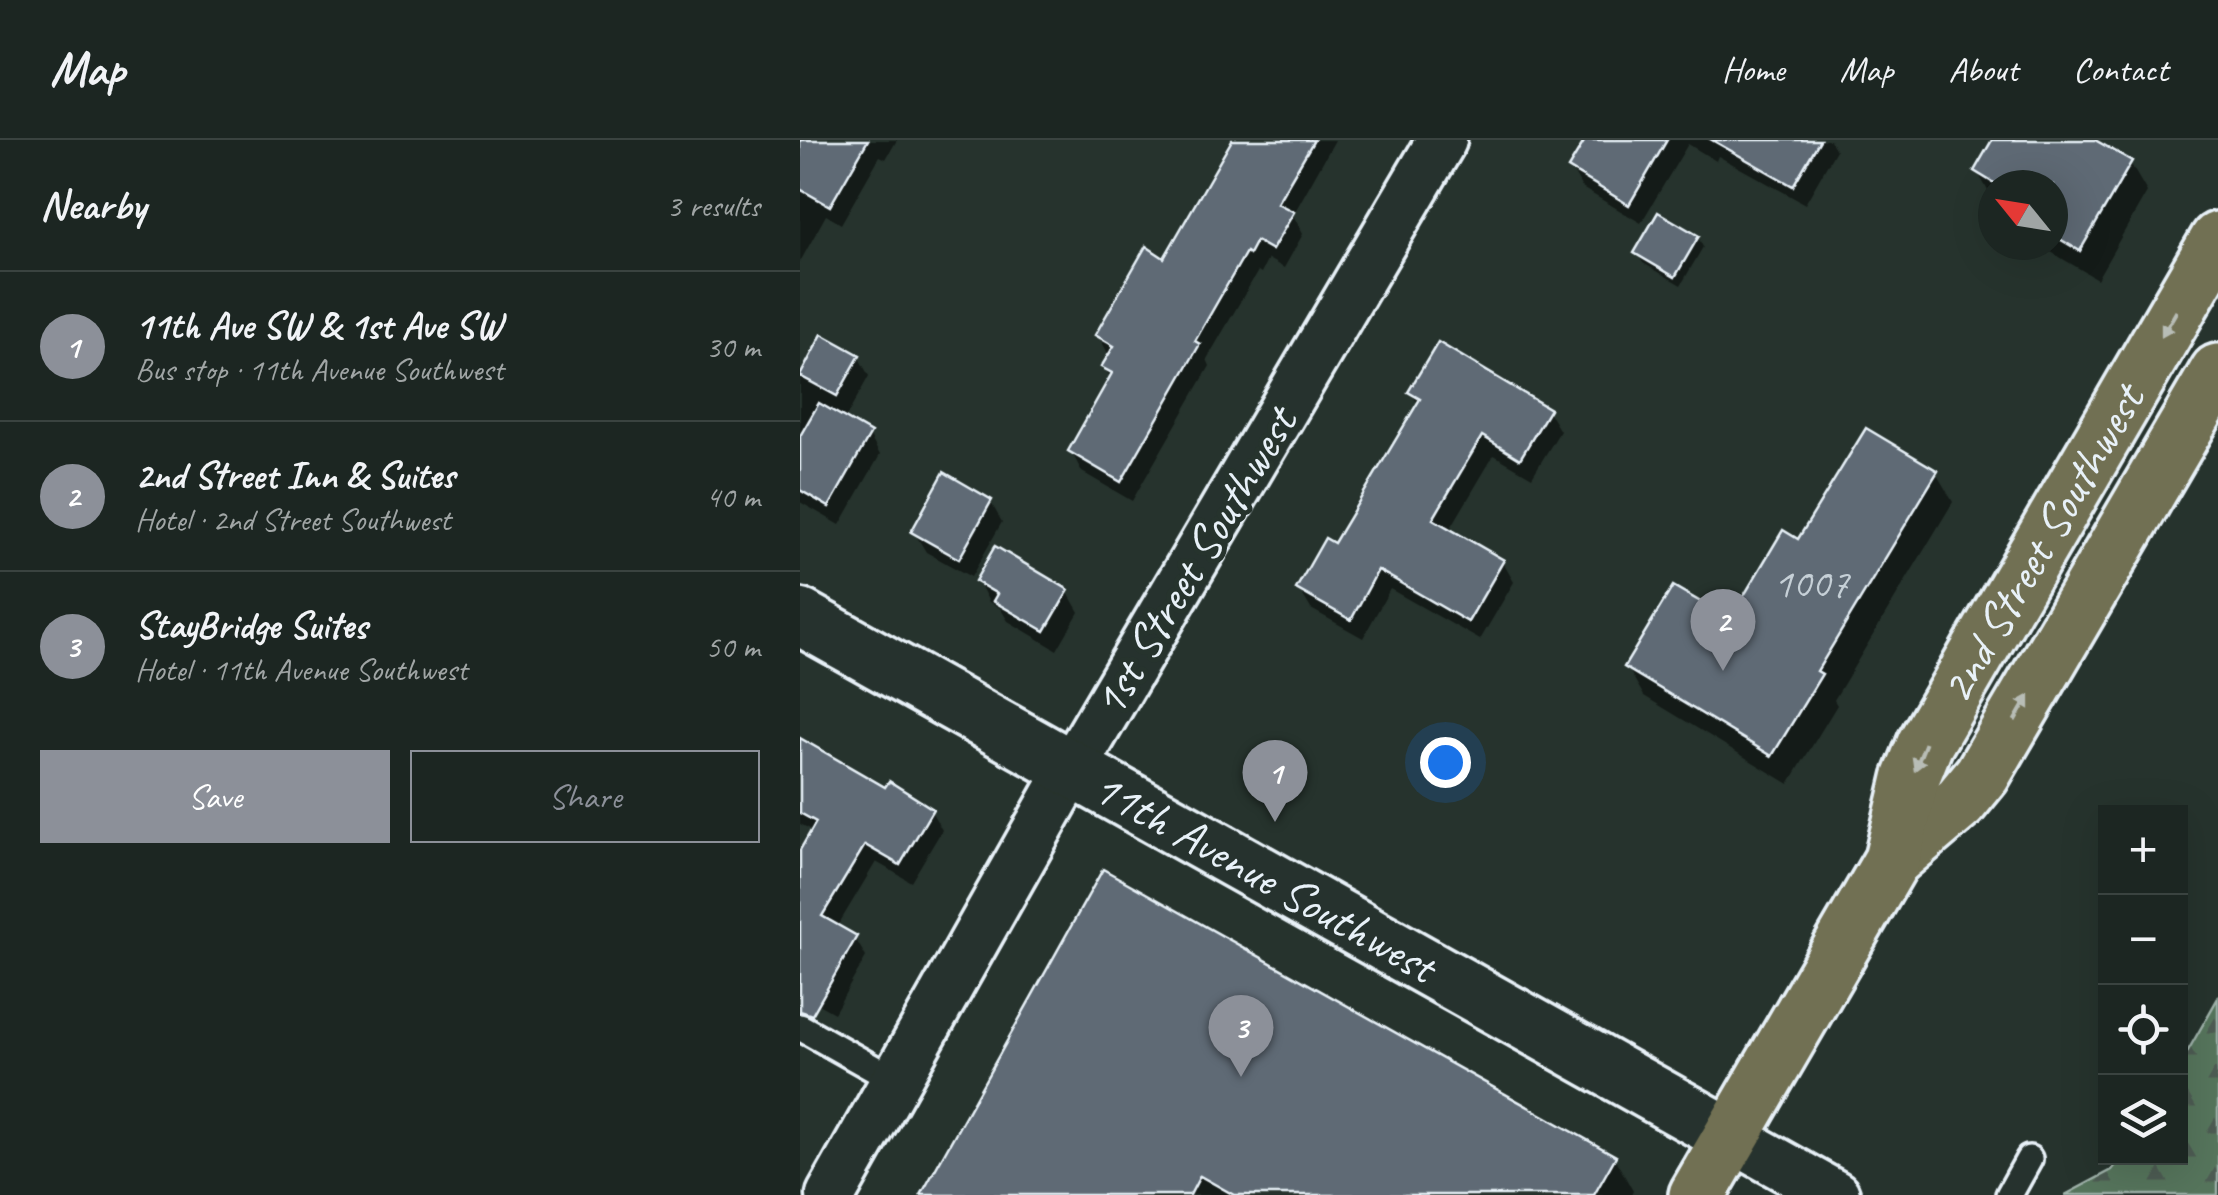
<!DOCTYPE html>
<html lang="en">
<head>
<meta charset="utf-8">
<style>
  body { margin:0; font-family:Caveat,sans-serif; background:#252e2a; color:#f1f3f6 }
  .controls { position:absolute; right:30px; bottom:30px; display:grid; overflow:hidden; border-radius:0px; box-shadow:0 10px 40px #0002 }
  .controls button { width:90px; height:90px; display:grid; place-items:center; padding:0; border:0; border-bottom:2px solid #3a4340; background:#1c2622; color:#f1f3f6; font:50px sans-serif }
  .compass { position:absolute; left:1178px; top:30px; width:90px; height:90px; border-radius:50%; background:#1c2622; box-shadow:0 10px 40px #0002; rotate:300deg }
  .you { position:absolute; left:645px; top:622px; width:35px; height:35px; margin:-25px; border:8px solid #fff; border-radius:50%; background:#1a73e8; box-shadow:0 0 0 15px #1a73e833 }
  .badge { display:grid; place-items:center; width:65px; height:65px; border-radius:50%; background:#8c9099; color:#fff; font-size:32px; font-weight:700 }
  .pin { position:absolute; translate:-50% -82px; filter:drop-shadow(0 2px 5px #0008) }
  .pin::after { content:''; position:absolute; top:52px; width:35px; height:30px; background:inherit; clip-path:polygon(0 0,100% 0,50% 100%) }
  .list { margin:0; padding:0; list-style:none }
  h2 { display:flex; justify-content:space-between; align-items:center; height:130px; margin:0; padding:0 40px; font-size:42px }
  h2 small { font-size:32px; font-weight:400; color:#a0a5a5 }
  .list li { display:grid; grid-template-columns:65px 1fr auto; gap:30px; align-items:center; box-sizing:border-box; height:150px; padding:0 40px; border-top:2px solid #3a4340 }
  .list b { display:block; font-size:38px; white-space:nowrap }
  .list p { margin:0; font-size:32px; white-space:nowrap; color:#a0a5a5 }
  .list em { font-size:32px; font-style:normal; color:#a0a5a5 }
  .actions { display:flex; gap:20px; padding:30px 40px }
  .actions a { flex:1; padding:22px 0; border:2px solid #8c9099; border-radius:0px; text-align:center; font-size:35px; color:#8c9099 }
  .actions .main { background:#8c9099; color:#fff }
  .icon { flex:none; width:55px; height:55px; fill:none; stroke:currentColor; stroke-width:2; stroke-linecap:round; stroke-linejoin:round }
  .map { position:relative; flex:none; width:1418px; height:1055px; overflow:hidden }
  header { display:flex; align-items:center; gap:60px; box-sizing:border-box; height:140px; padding:0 50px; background:#1c2622; border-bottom:2px solid #3a4340 }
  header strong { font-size:48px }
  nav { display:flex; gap:55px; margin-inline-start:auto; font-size:35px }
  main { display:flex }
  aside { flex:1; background:#1c2622 }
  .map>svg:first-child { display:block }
  .forest { fill:url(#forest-firs); stroke:#9fb2aa; stroke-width:2.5 }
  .shadow { fill:#0007 }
  .building { fill:#5e6b75; stroke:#e8f1f8; stroke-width:2.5 }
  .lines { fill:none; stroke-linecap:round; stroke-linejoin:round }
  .service-casing { stroke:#e8f1f8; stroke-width:32 }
  .minor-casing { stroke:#e8f1f8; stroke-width:55 }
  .secondary-casing { stroke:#e8f1f8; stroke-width:62 }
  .primary-casing { stroke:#e8f1f8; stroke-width:62 }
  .service { stroke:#26332d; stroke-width:25 }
  .minor { stroke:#26332d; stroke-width:48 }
  .secondary { stroke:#26332d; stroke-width:55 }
  .primary { stroke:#716f52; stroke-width:55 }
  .oneway { fill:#b8bdb6 }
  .labels { text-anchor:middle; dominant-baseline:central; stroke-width:10; stroke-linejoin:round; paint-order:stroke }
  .number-label { font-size:42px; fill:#c6d0d7 }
  .street-label { font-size:48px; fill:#e8f1f8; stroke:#26332d }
</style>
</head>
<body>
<header>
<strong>Map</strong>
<nav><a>Home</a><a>Map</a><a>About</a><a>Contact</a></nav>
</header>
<main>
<aside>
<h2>Nearby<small>3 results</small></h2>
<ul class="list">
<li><span class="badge">1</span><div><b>11th Ave SW &amp; 1st Ave SW</b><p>Bus stop · 11th Avenue Southwest</p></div><em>30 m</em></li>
<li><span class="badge">2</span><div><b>2nd Street Inn &amp; Suites</b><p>Hotel · 2nd Street Southwest</p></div><em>40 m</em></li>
<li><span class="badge">3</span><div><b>StayBridge Suites</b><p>Hotel · 11th Avenue Southwest</p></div><em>50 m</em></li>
</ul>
<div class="actions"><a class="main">Save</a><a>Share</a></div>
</aside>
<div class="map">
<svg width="1418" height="1055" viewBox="0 0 1418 1055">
  <defs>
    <pattern id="forest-firs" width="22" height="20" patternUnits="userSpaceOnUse" patternTransform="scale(2.5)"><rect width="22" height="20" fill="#56745c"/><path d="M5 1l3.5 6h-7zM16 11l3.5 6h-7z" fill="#4d5c52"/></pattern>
  </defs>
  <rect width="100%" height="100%" fill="#26332d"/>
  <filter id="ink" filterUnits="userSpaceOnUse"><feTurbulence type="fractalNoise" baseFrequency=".01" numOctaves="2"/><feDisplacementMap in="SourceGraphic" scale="20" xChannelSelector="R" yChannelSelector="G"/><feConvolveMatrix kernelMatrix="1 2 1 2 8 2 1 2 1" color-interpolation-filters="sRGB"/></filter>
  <g filter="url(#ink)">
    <!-- forest -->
    <polygon class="forest" points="1418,858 1418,1055 1265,1055 1312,1030 1321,1018 1380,1018 1381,923"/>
    <!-- shadow -->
    <g class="shadow">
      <polygon points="0,0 97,0 86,19 80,16 41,84 26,75 0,122"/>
      <polygon points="435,0 535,0 493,75 503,94 484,128 468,119 461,133 458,131 407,219 410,226 332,361 282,332 271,311 311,239 304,227 310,217 298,195 365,121"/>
      <polygon points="787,0 1030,0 1036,10 1005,64 918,16 916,21 888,4 841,83 782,48 771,28"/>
      <polygon points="1195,0 1256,0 1330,23 1347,52 1297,139 1239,105 1253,105 1253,45 1193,45 1193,60 1177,31"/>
      <polygon points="898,97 903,107 881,145 843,123 837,113"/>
      <polygon points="23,197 58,216 69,236 44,281 69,295 80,315 40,385 0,362 0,238"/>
      <polygon points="611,252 748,271 760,291 732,337 694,315 649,391 702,421 714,442 680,500 590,449 563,498 511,469 499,449 535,407 619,266"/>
      <polygon points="1136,333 1153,362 1034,560 1037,565 989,644 844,556 827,527 931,483 999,402"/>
      <polygon points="190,361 202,382 171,437 126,412 114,392"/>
      <polygon points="178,441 267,451 279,472 257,510 208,481 200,468 189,462"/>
      <polygon points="0,607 131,671 142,690 111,742 76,722 37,787 55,798 66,817 34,873 0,854 0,715 14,691 0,684"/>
      <polygon points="304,733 814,1017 833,1051 831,1055 124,1055"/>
    </g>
    <!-- building -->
    <g class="building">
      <polygon points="0,0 68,0 30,66 0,49"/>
      <polygon points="432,0 514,0 477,63 494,72 472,110 456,101 449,114 446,112 395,201 400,204 321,342 268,311 312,233 301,227 314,206 295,195 346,106 364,118"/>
      <polygon points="785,0 867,0 829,65 768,28"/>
      <polygon points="912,0 1020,0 993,46"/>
      <polygon points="1192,0 1295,0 1332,21 1280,111 1253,95 1253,45 1197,45 1174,31"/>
      <polygon points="858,72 899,96 875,137 834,113"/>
      <polygon points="22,194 60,215 37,256 0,236"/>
      <polygon points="638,202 750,269 720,319 682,296 633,379 704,420 668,482 578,430 551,480 496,449 525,398 534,403 620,259 608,252"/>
      <polygon points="19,263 71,293 29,367 0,350 0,296"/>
      <polygon points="1066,288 1138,331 1017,531 1022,534 972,616 824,527 873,446 930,479 983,390 998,399"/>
      <polygon points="144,332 192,360 159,419 111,392"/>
      <polygon points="195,406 269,450 245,491 193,461 197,454 175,441"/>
      <polygon points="0,598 85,647 89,641 133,669 100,725 65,705 22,776 57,796 12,875 0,871 0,710 16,682 0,673"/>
      <polygon points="303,729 816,1016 794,1055 434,1055 400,1036 390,1055 121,1055"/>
    </g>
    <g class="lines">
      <defs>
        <g id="service">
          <polyline points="0,887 96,941"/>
          <polyline points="1209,1055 1229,1019"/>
        </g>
        <g id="minor">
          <polyline points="931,997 1035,1055"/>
          <polyline points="31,1055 272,628 642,0"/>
        </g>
        <g id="secondary">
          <path id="s1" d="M0,477L931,997"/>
        </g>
        <g id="primary">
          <polyline points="1092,720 1159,663 1182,635 1418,232"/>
          <path id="s2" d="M897,1055L1092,720L1111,639L1125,604L1418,100"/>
        </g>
      </defs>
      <!-- service casing -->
      <use href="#service" class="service-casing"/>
      <!-- minor casing -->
      <use href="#minor" class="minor-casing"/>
      <!-- secondary casing -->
      <use href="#secondary" class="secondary-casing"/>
      <!-- primary casing -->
      <use href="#primary" class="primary-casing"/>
      <!-- service -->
      <use href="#service" class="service"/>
      <!-- minor -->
      <use href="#minor" class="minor"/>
      <!-- secondary -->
      <use href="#secondary" class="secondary"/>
      <!-- primary -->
      <use href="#primary" class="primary"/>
    </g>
    <!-- one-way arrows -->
    <defs><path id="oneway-solid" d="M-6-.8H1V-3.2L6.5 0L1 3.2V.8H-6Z" transform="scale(2.5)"/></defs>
    <g class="oneway">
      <use href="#oneway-solid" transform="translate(1369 184) rotate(120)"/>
      <use href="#oneway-solid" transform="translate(1222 568) rotate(-60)"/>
      <use href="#oneway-solid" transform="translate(1120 617) rotate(112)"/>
    </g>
  </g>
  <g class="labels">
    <!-- number labels -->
    <g class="number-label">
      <text x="1011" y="443">1007</text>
    </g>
    <!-- street labels -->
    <g class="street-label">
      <text stroke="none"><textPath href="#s2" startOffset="740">2nd Street Southwest</textPath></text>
      <text transform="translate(394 422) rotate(-59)">1st Street Southwest</text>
      <text stroke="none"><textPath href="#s1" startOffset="532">11th Avenue Southwest</textPath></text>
    </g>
  </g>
</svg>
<div class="controls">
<button>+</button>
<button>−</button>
<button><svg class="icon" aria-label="locate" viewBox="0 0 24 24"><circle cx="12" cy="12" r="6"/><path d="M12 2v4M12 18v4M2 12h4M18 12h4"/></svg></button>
<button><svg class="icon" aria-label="layers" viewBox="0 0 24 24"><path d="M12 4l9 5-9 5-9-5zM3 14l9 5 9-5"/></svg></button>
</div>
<svg class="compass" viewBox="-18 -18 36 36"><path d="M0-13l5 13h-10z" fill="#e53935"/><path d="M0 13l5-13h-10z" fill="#a0a5a5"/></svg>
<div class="you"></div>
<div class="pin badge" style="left:475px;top:682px">1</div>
<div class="pin badge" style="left:923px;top:531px">2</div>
<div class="pin badge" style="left:441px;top:937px">3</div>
</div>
</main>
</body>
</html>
